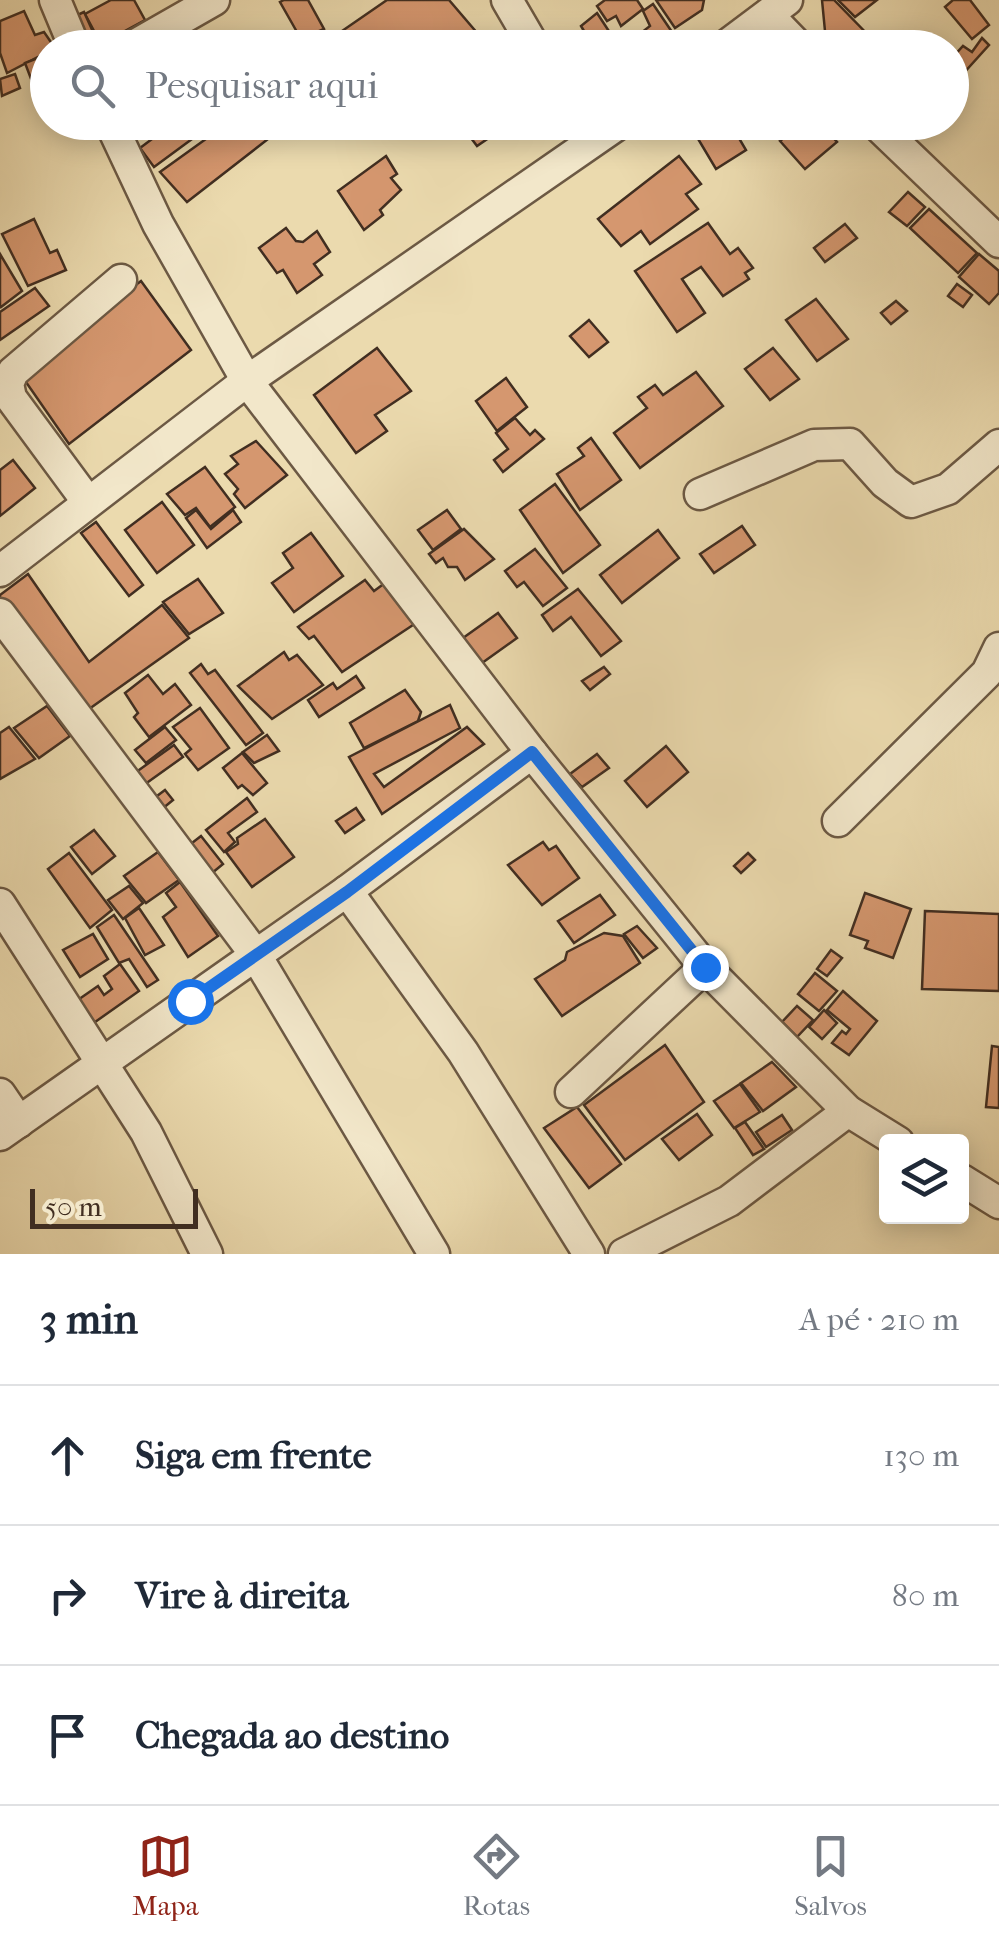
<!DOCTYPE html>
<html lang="pt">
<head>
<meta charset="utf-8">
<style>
  body { margin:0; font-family:"IM FELL French Canon",serif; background:#f6f6f7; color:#1f2937 }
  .controls { position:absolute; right:30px; bottom:30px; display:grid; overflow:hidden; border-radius:10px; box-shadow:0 5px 25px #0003 }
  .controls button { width:90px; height:90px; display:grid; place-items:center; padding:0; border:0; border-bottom:2px solid #e0e1e3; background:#fff; color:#1f2937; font:50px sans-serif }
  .scale { position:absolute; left:30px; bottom:25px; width:168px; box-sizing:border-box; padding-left:10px; border:5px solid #412e21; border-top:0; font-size:28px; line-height:35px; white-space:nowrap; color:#412e21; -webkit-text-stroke:8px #f2e7ca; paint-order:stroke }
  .stop { position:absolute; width:30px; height:30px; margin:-22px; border:8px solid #1a73e8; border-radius:50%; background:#fff }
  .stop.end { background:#1a73e8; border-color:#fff; box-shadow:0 2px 10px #0008 }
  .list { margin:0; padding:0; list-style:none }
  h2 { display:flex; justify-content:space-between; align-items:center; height:130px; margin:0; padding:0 40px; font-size:42px }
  h2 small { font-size:32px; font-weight:400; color:#747a83 }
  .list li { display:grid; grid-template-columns:65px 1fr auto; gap:30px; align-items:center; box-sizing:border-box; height:140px; padding:0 40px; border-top:2px solid #e0e1e3 }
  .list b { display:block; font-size:38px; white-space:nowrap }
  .list em { font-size:32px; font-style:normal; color:#747a83 }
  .icon { flex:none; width:55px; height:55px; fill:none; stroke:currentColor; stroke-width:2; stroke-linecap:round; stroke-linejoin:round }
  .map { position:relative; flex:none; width:999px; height:1254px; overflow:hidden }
  .search { position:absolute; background:#fff; box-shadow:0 5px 25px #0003; left:30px; right:30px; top:30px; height:110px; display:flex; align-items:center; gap:25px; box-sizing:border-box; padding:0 35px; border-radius:55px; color:#747a83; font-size:38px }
  .sheet { height:550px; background:#fff }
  nav { display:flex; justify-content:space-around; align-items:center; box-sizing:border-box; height:140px; border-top:2px solid #e0e1e3; background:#fff; font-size:28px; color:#747a83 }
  nav a { display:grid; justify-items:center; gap:5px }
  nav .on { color:#8f2418 }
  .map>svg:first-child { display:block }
  .building { fill:#d5976f; stroke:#412e21; stroke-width:2.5 }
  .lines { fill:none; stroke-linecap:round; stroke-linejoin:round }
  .minor-casing { stroke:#6c5944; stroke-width:35 }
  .minor { stroke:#f2e7ca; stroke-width:30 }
  .route { stroke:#1a73e8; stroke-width:12 }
</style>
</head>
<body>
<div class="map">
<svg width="999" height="1254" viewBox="0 0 999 1254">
  <rect width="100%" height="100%" fill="#ebdaae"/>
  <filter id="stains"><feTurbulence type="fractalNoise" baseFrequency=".002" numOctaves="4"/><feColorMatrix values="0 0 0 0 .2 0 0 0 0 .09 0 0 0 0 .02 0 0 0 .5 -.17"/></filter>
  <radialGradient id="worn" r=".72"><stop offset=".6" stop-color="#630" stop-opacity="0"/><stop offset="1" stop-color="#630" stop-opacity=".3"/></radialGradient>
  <!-- building -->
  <g class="building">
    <polygon points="111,0 134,0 145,20 101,44 85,14"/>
    <polygon points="284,0 308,0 324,29 301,39 280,2"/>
    <polygon points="387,0 449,0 490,48 414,48 406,39 395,48 377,48 373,41 354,48 342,31"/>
    <polygon points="605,0 637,0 643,9 621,26 616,16 607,21 597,6"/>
    <polygon points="656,0 704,0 702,10 675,28"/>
    <polygon points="822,0 834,0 875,42 870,48 833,48 825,31"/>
    <polygon points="838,0 877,0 855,17"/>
    <polygon points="953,0 970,0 989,25 972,39 945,7"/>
    <polygon points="653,4 672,32 650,48 638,48 632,40 650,26 643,11"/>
    <polygon points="24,11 35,35 44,32 55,48 7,73 0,53 0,21"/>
    <polygon points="84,12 99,45 93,48 81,48 69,19"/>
    <polygon points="597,13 620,48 559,48 584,31 581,26"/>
    <polygon points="982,38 989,45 952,86 952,58 963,46 972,52"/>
    <polygon points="48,54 48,78 33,84 25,63"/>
    <polygon points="15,74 20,88 2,96 0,79"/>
    <polygon points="148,122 178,122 192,139 154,167 140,148 152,139 143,127"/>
    <polygon points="181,122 214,122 193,138"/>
    <polygon points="256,122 268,139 187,202 160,172 217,131 215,122"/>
    <polygon points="407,122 429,122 431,125 416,135"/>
    <polygon points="459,122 512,122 477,146"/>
    <polygon points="688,122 741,122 733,128 746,150 716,169"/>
    <polygon points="803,122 819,122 837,142 805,169 780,141"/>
    <polygon points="386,156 397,174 391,178 401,190 380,210 383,215 364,230 338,191"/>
    <polygon points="679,156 701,184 686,194 698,209 650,244 641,231 621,246 598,219"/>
    <polygon points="908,192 925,207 907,226 889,212"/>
    <polygon points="929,209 977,253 958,273 910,228"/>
    <polygon points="34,219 50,253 57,250 66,270 28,286 2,234"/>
    <polygon points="708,223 730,254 738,248 753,268 745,273 749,279 723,296 701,267 682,279 705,313 677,332 635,271"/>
    <polygon points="845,224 857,238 825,262 814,248"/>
    <polygon points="286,228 296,241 303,242 317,231 330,252 314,264 322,275 297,293 283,270 277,273 259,248"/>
    <polygon points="0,254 22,291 1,307 0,305"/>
    <polygon points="979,254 999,271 999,293 989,304 959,277"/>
    <polygon points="141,281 191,350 69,444 19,372"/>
    <polygon points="957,284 972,295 963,307 948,296"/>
    <polygon points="35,288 49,306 0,340 0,312"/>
    <polygon points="816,299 848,339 817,361 786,320"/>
    <polygon points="896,301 907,311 891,324 881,313"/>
    <polygon points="589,320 608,342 589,357 570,336"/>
    <polygon points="377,348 411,391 375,415 387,431 356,453 314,395"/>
    <polygon points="773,348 799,379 770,400 745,369"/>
    <polygon points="696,372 723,406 640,468 614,433 647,408 638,397 655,385 663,395"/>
    <polygon points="506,378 527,407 497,431 476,401"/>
    <polygon points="515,418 530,435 535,430 544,439 503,472 494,460 508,449 496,433"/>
    <polygon points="591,438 621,480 580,510 557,474 584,456 578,448"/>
    <polygon points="256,441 287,475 245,508 234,494 238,489 225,474 238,464 231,456"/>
    <polygon points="13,460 35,488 0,516 0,470"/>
    <polygon points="205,467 235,507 210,527 196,508 185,515 167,494"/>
    <polygon points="555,484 600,545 563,573 520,510"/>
    <polygon points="162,502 194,545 157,573 125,530"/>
    <polygon points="196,510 211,529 233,510 241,522 207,548 186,518"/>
    <polygon points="447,510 461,529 433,550 418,530"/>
    <polygon points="96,522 143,585 129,596 81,533"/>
    <polygon points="742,526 755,545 714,573 700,554"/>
    <polygon points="464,529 494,559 465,580 457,567 448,567 443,558 436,563 429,554"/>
    <polygon points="658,530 679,558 622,603 600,575"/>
    <polygon points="311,533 343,576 294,612 272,583 293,568 283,553"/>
    <polygon points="535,549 567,588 543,606 524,582 517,587 505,571"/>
    <polygon points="28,574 89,662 162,605 189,638 82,714 0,603 0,595"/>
    <polygon points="198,579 223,613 189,634 163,602"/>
    <polygon points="365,580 374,591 385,583 416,623 342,672 314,636 309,639 298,627"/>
    <polygon points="578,589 621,641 601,656 571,617 553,631 542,615"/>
    <polygon points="498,613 517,638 482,663 463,638"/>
    <polygon points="284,652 289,660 297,655 323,685 272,719 238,686"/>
    <polygon points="201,664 208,674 215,670 263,733 246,745 190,673"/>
    <polygon points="604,667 610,674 590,690 582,681"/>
    <polygon points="148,675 163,694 175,684 191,705 149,737 134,717 138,713 125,693"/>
    <polygon points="356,676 364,688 319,717 308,700 333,683 337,689"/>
    <polygon points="405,690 421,712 418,721 364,748 350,723"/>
    <polygon points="450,705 460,728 374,774 384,787 467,727 484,744 382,814 349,757"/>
    <polygon points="47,706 70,736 39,758 14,728"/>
    <polygon points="200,708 229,748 198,770 185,754 191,749 173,727"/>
    <polygon points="9,727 35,759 0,779 0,733"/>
    <polygon points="165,727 176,740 146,763 135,750"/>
    <polygon points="267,735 279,751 254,763 243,752"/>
    <polygon points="174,745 183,757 141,787 132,775"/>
    <polygon points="666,746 688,772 647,807 625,781"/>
    <polygon points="242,753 267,783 253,795 242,785 238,788 223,768"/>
    <polygon points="597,754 609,768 582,787 570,774"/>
    <polygon points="165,790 173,800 162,809 153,799"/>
    <polygon points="247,798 257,812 228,833 235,842 224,852 206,830"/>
    <polygon points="356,808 364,820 345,833 336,821"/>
    <polygon points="265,819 294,857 252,887 226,852 238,844 237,838"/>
    <polygon points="94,830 115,856 92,874 71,847"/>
    <polygon points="201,836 223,864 206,878 183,850"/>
    <polygon points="543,842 549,850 556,846 579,878 542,905 508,865"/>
    <polygon points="158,852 179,880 146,903 124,876"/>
    <polygon points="69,853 112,910 90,928 48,869"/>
    <polygon points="748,853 755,860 741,873 734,866"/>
    <polygon points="180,882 218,936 188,957 163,917 176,907 166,893"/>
    <polygon points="129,886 143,903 123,919 108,900"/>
    <polygon points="865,893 911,909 893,958 865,948 868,941 850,935"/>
    <polygon points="600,895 615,915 574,943 558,921"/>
    <polygon points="139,908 164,945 145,955 125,918"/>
    <polygon points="925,911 999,914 999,991 922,989"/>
    <polygon points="114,915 158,980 147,987 129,959 119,963 97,927"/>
    <polygon points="637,926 657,948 643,958 624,934"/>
    <polygon points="604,933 623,936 640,963 562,1016 535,979 565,960 567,952"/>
    <polygon points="93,934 108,959 80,977 63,950"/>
    <polygon points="831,950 842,958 827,976 817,969"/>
    <polygon points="120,964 139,991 88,1027 72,1004 98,986 104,995 112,989 104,976"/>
    <polygon points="815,973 837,991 819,1011 798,994"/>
    <polygon points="843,991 877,1021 849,1055 832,1043 842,1031 846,1034 850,1029 827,1010"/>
    <polygon points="797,1006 813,1020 797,1037 782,1022"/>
    <polygon points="824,1010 837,1023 822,1039 809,1027"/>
    <polygon points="665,1045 704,1102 625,1160 584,1105"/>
    <polygon points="992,1046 999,1047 999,1108 986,1107"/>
    <polygon points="772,1062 796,1087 763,1111 741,1083"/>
    <polygon points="740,1084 760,1112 734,1128 714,1101"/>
    <polygon points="577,1107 621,1164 589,1188 544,1128"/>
    <polygon points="697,1114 712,1135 679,1160 662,1139"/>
    <polygon points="782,1115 792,1130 766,1147 756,1132"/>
    <polygon points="745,1122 764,1149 753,1155 735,1128"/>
  </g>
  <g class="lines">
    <defs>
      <g id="minor">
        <polyline points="55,0 75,48"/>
        <polyline points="507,0 535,48"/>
        <polyline points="768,15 800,48"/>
        <polyline points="130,48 214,0"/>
        <polyline points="723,48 787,0"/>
        <polyline points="110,122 158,224 247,381 532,753 705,967 848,1111 898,1142"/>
        <polyline points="874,122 999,242"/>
        <polyline points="700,494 814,445 850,444 885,483 911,502 948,489 999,445"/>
        <polyline points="87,501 11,398 8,384 13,372 121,280"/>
        <polyline points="0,571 247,381 621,122"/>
        <polyline points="0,614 255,954 434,1254"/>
        <polyline points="838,821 987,673 999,648"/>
        <polyline points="347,891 463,1052 589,1254"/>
        <polyline points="0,904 146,1132 207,1254"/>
        <polyline points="571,1092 705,967"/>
        <polyline points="0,1094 19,1122"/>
        <polyline points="0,1135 347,891 532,753"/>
        <polyline points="962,1180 999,1203"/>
        <polyline points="624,1254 729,1201 848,1111"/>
      </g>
    </defs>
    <!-- minor casing -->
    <use href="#minor" class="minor-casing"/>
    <!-- minor -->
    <use href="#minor" class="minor"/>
  </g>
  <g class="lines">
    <!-- route -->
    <polyline class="route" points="190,1001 347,892 532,752 705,967"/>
  </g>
  <rect width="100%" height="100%" filter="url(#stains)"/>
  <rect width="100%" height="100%" fill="url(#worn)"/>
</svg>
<div class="controls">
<button><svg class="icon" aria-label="layers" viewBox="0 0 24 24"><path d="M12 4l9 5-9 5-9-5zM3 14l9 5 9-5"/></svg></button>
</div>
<div class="scale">50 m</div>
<div class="stop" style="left:190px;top:1001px"></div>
<div class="stop end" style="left:705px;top:967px"></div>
<div class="search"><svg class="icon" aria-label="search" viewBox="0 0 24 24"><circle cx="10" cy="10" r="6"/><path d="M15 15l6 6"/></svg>Pesquisar aqui</div>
</div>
<section class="sheet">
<h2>3 min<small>A pé · 210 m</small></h2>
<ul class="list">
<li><svg class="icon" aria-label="ahead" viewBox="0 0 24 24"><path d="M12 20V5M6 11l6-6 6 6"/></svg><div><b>Siga em frente</b></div><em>130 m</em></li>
<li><svg class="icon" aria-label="right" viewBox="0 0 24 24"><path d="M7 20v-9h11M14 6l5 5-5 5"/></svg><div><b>Vire à direita</b></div><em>80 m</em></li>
<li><svg class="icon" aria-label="arrive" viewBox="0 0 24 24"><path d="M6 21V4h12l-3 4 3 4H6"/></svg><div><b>Chegada ao destino</b></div></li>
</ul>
</section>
<nav>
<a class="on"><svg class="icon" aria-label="map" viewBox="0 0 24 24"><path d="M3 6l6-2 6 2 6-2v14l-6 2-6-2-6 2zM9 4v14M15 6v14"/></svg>Mapa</a>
<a><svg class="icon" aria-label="directions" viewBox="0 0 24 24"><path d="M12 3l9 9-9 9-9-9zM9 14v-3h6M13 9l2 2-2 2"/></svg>Rotas</a>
<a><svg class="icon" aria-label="saved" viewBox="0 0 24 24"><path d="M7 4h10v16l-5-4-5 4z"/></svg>Salvos</a>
</nav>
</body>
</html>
